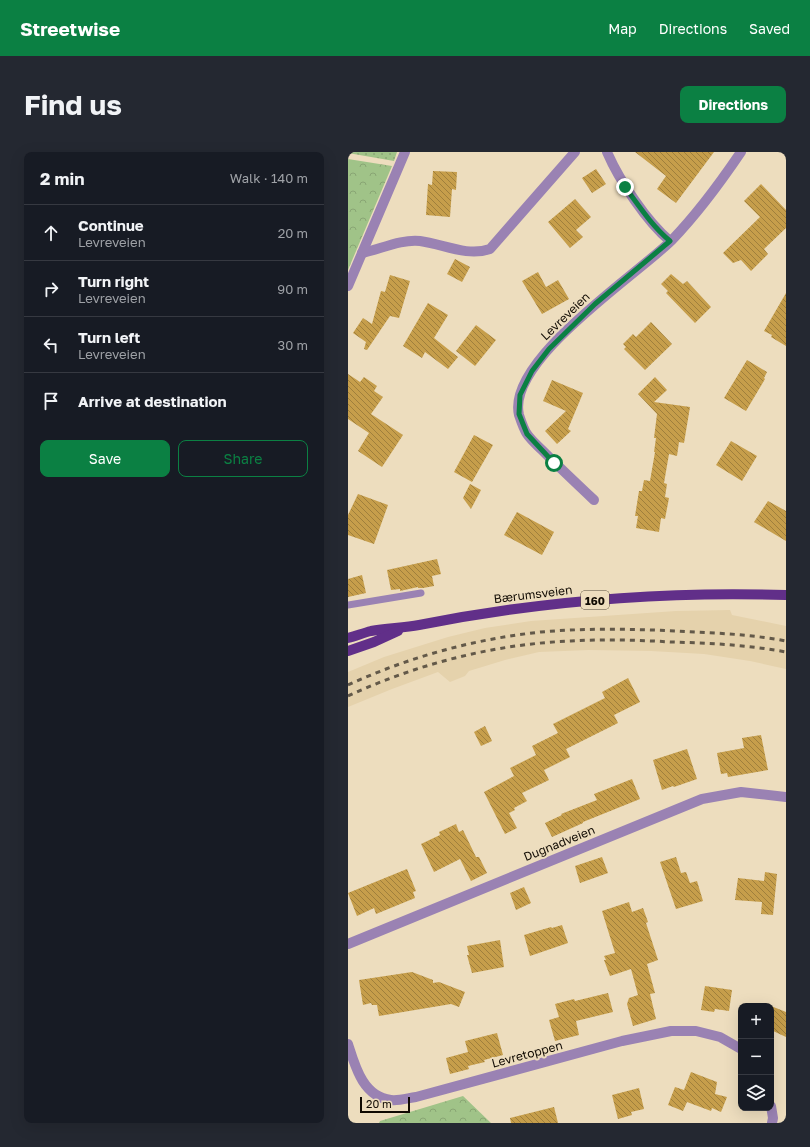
<!DOCTYPE html>
<html lang="en">
<head>
<meta charset="utf-8">
<style>
  body { margin:0; font-family:"Golos Text",sans-serif; background:#242831; color:#f1f3f6 }
  .controls { position:absolute; right:12px; bottom:12px; display:grid; overflow:hidden; border-radius:8px; box-shadow:0 4px 16px #0002 }
  .controls button { width:36px; height:36px; display:grid; place-items:center; padding:0; border:0; border-bottom:1px solid #363941; background:#171b24; color:#f1f3f6; font:20px sans-serif }
  .scale { position:absolute; left:12px; bottom:10px; width:50px; box-sizing:border-box; padding-left:4px; border:2px solid #100a02; border-top:0; font-size:11px; line-height:14px; white-space:nowrap; color:#100a02; -webkit-text-stroke:3px #edddbe; paint-order:stroke }
  .stop { position:absolute; width:12px; height:12px; margin:-9px; border:3px solid #0b8043; border-radius:50%; background:#fff }
  .stop.end { background:#0b8043; border-color:#fff; box-shadow:0 1px 4px #0008 }
  .list { margin:0; padding:0; list-style:none }
  h2 { display:flex; justify-content:space-between; align-items:center; height:52px; margin:0; padding:0 16px; font-size:17px }
  h2 small { font-size:13px; font-weight:400; color:#9ea1a6 }
  .list li { display:grid; grid-template-columns:26px 1fr auto; gap:12px; align-items:center; box-sizing:border-box; height:56px; padding:0 16px; border-top:1px solid #363941 }
  .list b { display:block; font-size:15px; white-space:nowrap }
  .list p { margin:0; font-size:13px; white-space:nowrap; color:#9ea1a6 }
  .list em { font-size:13px; font-style:normal; color:#9ea1a6 }
  .actions { display:flex; gap:8px; padding:12px 16px }
  .actions a { flex:1; padding:9px 0; border:1px solid #0b8043; border-radius:8px; text-align:center; font-size:14px; color:#0b8043 }
  .actions .main { background:#0b8043; color:#fff }
  .icon { flex:none; width:22px; height:22px; fill:none; stroke:currentColor; stroke-width:2; stroke-linecap:round; stroke-linejoin:round }
  .map { position:relative; flex:none; width:438px; height:971px; overflow:hidden; border-radius:8px }
  header { display:flex; align-items:center; gap:24px; box-sizing:border-box; height:56px; padding:0 20px; background:#0b8043; color:#fff }
  header strong { font-size:19px }
  nav { display:flex; gap:22px; margin-inline-start:auto; font-size:14px }
  .intro { display:flex; align-items:center; justify-content:space-between; box-sizing:border-box; height:96px; padding:0 24px }
  h1 { margin:0; font-size:28px }
  .button { padding:10px 18px; border-radius:8px; background:#0b8043; color:#fff; font-size:14px; font-weight:700 }
  main { display:flex; gap:24px; padding:0 24px }
  aside { flex:1; background:#171b24; border-radius:8px; box-shadow:0 4px 16px #0002 }
  .map>svg:first-child { display:block }
  .built { fill:#e5d2ac }
  .grass { fill:url(#grass-dots) }
  .forest { fill:url(#forest-crowns) }
  .building { fill:url(#building-back-hatch) }
  .lines { fill:none; stroke-linecap:round; stroke-linejoin:round }
  .service { stroke:#9a82b3; stroke-width:7 }
  .minor { stroke:#9a82b3; stroke-width:10 }
  .primary { stroke:#612f89; stroke-width:10 }
  .rail { stroke:#635949; stroke-width:3; stroke-dasharray:5 5; stroke-linecap:butt }
  .route { stroke:#0b8043; stroke-width:5 }
  .labels { text-anchor:middle; dominant-baseline:central; stroke-width:4; stroke-linejoin:round; paint-order:stroke }
  .shield { fill:#edddbe; stroke:#52493a; stroke-width:1 }
  .shield-label { font-size:11px; font-weight:bold; fill:#100a02 }
  .street-label { font-size:12px; fill:#100a02; stroke:#edddbe }
</style>
</head>
<body>
<header>
<strong>Streetwise</strong>
<nav><a>Map</a><a>Directions</a><a>Saved</a></nav>
</header>
<div class="intro"><h1>Find us</h1><a class="button">Directions</a></div>
<main>
<aside>
<h2>2 min<small>Walk · 140 m</small></h2>
<ul class="list">
<li><svg class="icon" aria-label="ahead" viewBox="0 0 24 24"><path d="M12 20V5M6 11l6-6 6 6"/></svg><div><b>Continue</b><p>Levreveien</p></div><em>20 m</em></li>
<li><svg class="icon" aria-label="right" viewBox="0 0 24 24"><path d="M7 20v-9h11M14 6l5 5-5 5"/></svg><div><b>Turn right</b><p>Levreveien</p></div><em>90 m</em></li>
<li><svg class="icon" aria-label="left" viewBox="0 0 24 24"><path d="M17 20v-9H6M10 6l-5 5 5 5"/></svg><div><b>Turn left</b><p>Levreveien</p></div><em>30 m</em></li>
<li><svg class="icon" aria-label="arrive" viewBox="0 0 24 24"><path d="M6 21V4h12l-3 4 3 4H6"/></svg><div><b>Arrive at destination</b></div></li>
</ul>
<div class="actions"><a class="main">Save</a><a>Share</a></div>
</aside>
<div class="map">
<svg width="438" height="971" viewBox="0 0 438 971">
  <defs>
    <pattern id="grass-dots" width="8" height="8" patternUnits="userSpaceOnUse"><rect width="8" height="8" fill="#a0c388"/><path d="M2 2h.1M6 6h.1" fill="none" stroke="#89a674" stroke-width="1.8" stroke-linecap="round"/></pattern>
    <pattern id="forest-crowns" width="20" height="18" patternUnits="userSpaceOnUse"><rect width="20" height="18" fill="#a0c388"/><path d="M2 6a3 3 0 1 1 6 0M12 15a3 3 0 1 1 6 0" fill="none" stroke="#89a674"/></pattern>
    <pattern id="building-back-hatch" width="6" height="6" patternUnits="userSpaceOnUse"><rect width="6" height="6" fill="#c69e4b"/><path d="M-1 5l2 2M0 0l6 6M5-1l2 2" fill="none" stroke="#9f7f3c"/></pattern>
  </defs>
  <rect width="100%" height="100%" fill="#edddbe"/>
  <!-- built -->
  <polygon class="built" points="382,458 384,463 438,474 438,517 402,509 356,502 303,499 241,498 191,500 157,508 121,519 117,524 102,530 90,520 44,537 0,555 0,520 36,505 100,485 137,476 183,469 328,459"/>
  <!-- grass -->
  <polygon class="grass" points="0,0 49,0 46,9 0,1"/>
  <!-- forest -->
  <g class="forest">
    <polygon points="0,7 44,14 0,118"/>
    <polygon points="115,944 143,971 31,971 32,969"/>
  </g>
  <!-- building -->
  <g class="building">
    <polygon points="287,0 366,0 328,51 309,37 318,24"/>
    <polygon points="248,17 258,32 244,41 234,26"/>
    <polygon points="85,19 109,20 108,38 104,37 102,65 78,63 80,32 84,33"/>
    <polygon points="413,32 438,58 438,76 416,97 420,102 403,119 393,108 385,111 375,101 412,65 396,49"/>
    <polygon points="227,47 243,65 228,78 235,85 222,96 200,70"/>
    <polygon points="107,107 122,115 114,130 99,122"/>
    <polygon points="190,120 198,135 210,128 221,147 194,162 174,129"/>
    <polygon points="323,122 335,132 339,129 363,155 347,171 318,141 320,139 313,132"/>
    <polygon points="42,123 62,129 51,166 42,164 19,198 16,197 18,190 5,181 15,166 24,172 33,139 37,140"/>
    <polygon points="438,141 438,194 423,185 424,183 416,179"/>
    <polygon points="80,151 100,163 86,186 110,205 100,217 77,200 74,206 55,194"/>
    <polygon points="303,170 324,192 297,218 276,197 278,195 275,192 285,182 288,185"/>
    <polygon points="128,173 148,188 127,214 108,199"/>
    <polygon points="399,208 419,220 416,226 417,227 398,259 376,246"/>
    <polygon points="0,222 12,230 16,225 29,234 26,239 35,245 23,262 55,283 34,315 10,299 21,281 0,267"/>
    <polygon points="307,225 319,238 306,250 342,255 336,291 331,290 329,304 321,302 316,331 319,332 317,345 321,346 317,367 313,366 311,380 288,376 290,364 287,364 291,339 294,339 296,328 302,329 307,300 306,300 308,286 306,286 309,262 290,242"/>
    <polygon points="204,228 235,241 220,277 223,279 209,292 197,279 218,259 195,249"/>
    <polygon points="126,283 145,293 124,330 106,320"/>
    <polygon points="383,289 409,304 394,329 368,313"/>
    <polygon points="122,332 133,338 123,357 115,346"/>
    <polygon points="10,342 40,353 26,392 0,383 0,363"/>
    <polygon points="420,349 438,359 438,389 406,370"/>
    <polygon points="169,360 206,380 194,403 156,383"/>
    <polygon points="89,407 93,422 84,424 86,434 75,436 70,436 70,435 52,439 52,437 43,438 39,418"/>
    <polygon points="14,423 18,441 0,445 0,427"/>
    <polygon points="280,526 292,550 266,563 270,571 218,597 222,605 196,618 201,628 174,641 179,649 166,656 167,658 161,661 169,676 157,682 136,640 166,624 162,616 188,603 184,594 210,581 205,572 257,546 254,540"/>
    <polygon points="137,574 144,589 133,594 126,580"/>
    <polygon points="413,583 420,618 380,625 379,621 373,622 369,601 396,596 394,586"/>
    <polygon points="339,597 349,627 326,635 325,634 314,638 305,608"/>
    <polygon points="284,627 292,647 235,670 235,671 204,685 197,671 214,663 213,662 249,648 246,642"/>
    <polygon points="108,672 111,680 115,678 128,705 131,705 139,721 123,729 112,707 86,720 73,692 92,683 91,680"/>
    <polygon points="254,705 260,721 232,731 227,714"/>
    <polygon points="328,705 333,721 338,720 342,731 349,729 355,749 328,757 312,710"/>
    <polygon points="59,717 68,739 65,740 67,746 28,762 26,756 9,764 0,741"/>
    <polygon points="417,720 429,722 425,763 413,762 414,750 387,748 390,726 416,729"/>
    <polygon points="176,735 183,751 168,758 162,741"/>
    <polygon points="281,750 284,760 295,756 300,770 298,771 310,808 299,812 307,841 302,842 308,867 285,874 279,852 281,846 290,843 283,817 262,824 256,808 258,808 256,804 267,801 254,759"/>
    <polygon points="214,773 220,791 182,804 176,783 203,775 204,776"/>
    <polygon points="152,788 156,815 124,821 119,803 121,803 119,794"/>
    <polygon points="64,820 85,828 85,831 91,830 117,840 111,855 103,852 31,864 29,853 24,853 23,851 15,853 11,828"/>
    <polygon points="357,834 384,838 381,859 367,857 366,860 353,858"/>
    <polygon points="260,841 265,860 228,869 231,883 207,889 201,868 211,865 207,852 226,847 227,849"/>
    <polygon points="423,854 438,860 438,885 423,878"/>
    <polygon points="149,881 155,903 136,908 137,910 120,914 121,917 102,922 98,906 120,900 117,889"/>
    <polygon points="343,920 369,930 367,942 379,945 373,960 364,956 363,959 339,950 335,959 320,953 327,935 336,938"/>
    <polygon points="291,936 296,957 283,960 284,963 270,967 264,943"/>
    <polygon points="206,955 210,971 163,971 162,966"/>
  </g>
  <g class="lines">
    <!-- service -->
    <polyline class="service" points="0,453 73,441"/>
    <!-- minor -->
    <g class="minor">
      <path d="M259,0C271,28 299,70 322,89"/>
      <path d="M14,101C33,97 53,87 72,89C95,92 119,105 142,97L227,0"/>
      <polyline points="0,134 57,0"/>
      <path d="M246,348C229,332 211,315 194,298C189,293 183,288 179,282C176,278 173,269 171,263C158,208 289,123 324,88C350,61 372,31 393,0"/>
      <polyline points="0,792 354,647 393,640 438,645"/>
      <path d="M0,892C7,914 15,945 43,948C51,949 60,946 68,945L274,889L323,879H348L372,885L393,897"/>
      <polyline points="423,954 425,966 424,971"/>
    </g>
    <!-- primary -->
    <g class="primary">
      <path d="M0,486C8,484 15,481 23,479C39,476 55,476 71,473C192,449 315,439 438,443"/>
      <polyline points="0,499 26,490 50,479"/>
    </g>
    <!-- rail -->
    <g class="rail">
      <path d="M0,533C61,505 126,487 193,480C238,476 284,477 329,479C365,481 402,482 438,489"/>
      <path d="M0,544C69,512 146,492 223,489C256,487 290,488 323,490C361,491 400,493 438,500"/>
    </g>
  </g>
  <g class="lines">
    <!-- route -->
    <path class="route" d="M206,311L179,282L171,262L172,243L184,219L201,197L247,152L322,89C304,74 291,54 277,35"/>
  </g>
  <g class="labels">
    <!-- shield labels -->
    <rect class="shield" x="233" y="439" width="28" height="18" rx="3"/>
    <g class="shield-label">
      <text x="247" y="448">160</text>
    </g>
    <!-- street labels -->
    <g class="street-label">
      <text transform="translate(217 164) rotate(-44)">Levreveien</text>
      <text transform="translate(185 442) rotate(-7)">Bærumsveien</text>
      <text transform="translate(211 691) rotate(-22)">Dugnadveien</text>
      <text transform="translate(179 902) rotate(-15)">Levretoppen</text>
    </g>
  </g>
</svg>
<div class="controls">
<button>+</button>
<button>−</button>
<button><svg class="icon" aria-label="layers" viewBox="0 0 24 24"><path d="M12 4l9 5-9 5-9-5zM3 14l9 5 9-5"/></svg></button>
</div>
<div class="scale">20 m</div>
<div class="stop" style="left:206px;top:311px"></div>
<div class="stop end" style="left:277px;top:35px"></div>
</div>
</main>
</body>
</html>
